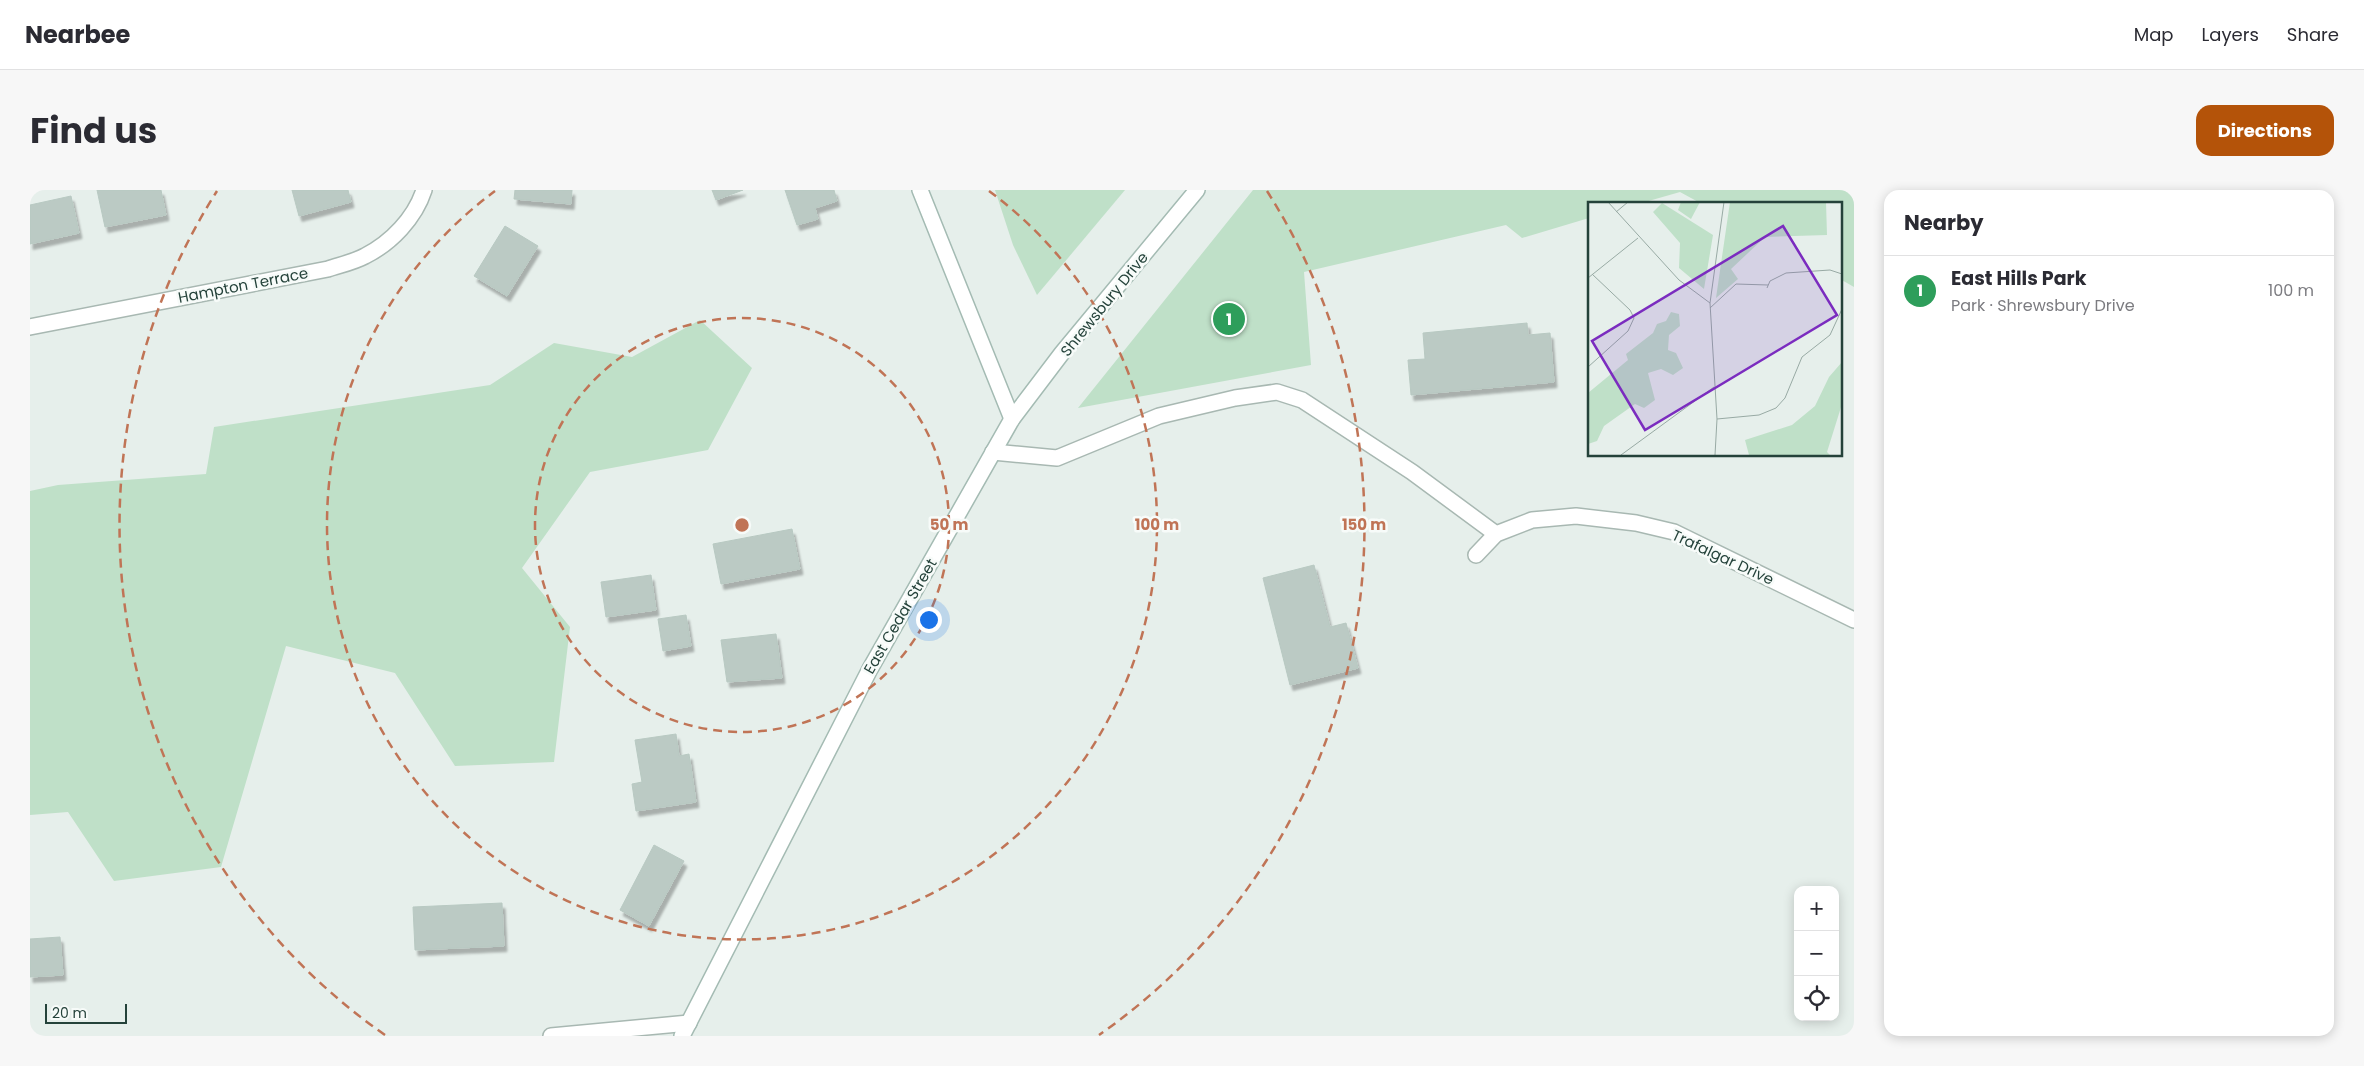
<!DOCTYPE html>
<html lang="en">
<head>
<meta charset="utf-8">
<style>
  body { margin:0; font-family:Poppins,sans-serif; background:#f7f7f7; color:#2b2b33 }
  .controls { position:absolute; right:15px; bottom:15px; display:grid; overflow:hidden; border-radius:10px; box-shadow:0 2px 12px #0003 }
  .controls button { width:45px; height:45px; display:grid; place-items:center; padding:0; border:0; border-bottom:1px solid #e1e1e2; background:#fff; color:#2b2b33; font:25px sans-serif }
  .scale { position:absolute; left:15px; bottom:12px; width:82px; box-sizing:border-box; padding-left:5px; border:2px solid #24423a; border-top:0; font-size:14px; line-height:18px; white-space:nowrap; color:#24423a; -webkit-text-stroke:4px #f7fbf9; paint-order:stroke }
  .you { position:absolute; left:898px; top:429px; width:18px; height:18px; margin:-12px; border:4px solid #fff; border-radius:50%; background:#1a73e8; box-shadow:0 0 0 8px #1a73e833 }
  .badge { display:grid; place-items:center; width:32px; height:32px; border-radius:50%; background:#b45309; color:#fff; font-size:16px; font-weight:700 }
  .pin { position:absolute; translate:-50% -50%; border:2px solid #fff; box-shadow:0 1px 5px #0006 }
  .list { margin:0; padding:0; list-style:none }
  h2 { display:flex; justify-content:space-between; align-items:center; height:65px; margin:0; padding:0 20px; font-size:21px }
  h2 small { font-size:16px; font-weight:400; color:#7c7c81 }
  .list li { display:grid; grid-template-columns:32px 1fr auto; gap:15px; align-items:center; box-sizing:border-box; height:70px; padding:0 20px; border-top:1px solid #e1e1e2 }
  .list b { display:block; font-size:19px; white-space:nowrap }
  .list p { margin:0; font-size:16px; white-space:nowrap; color:#7c7c81 }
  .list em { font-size:16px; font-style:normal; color:#7c7c81 }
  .icon { flex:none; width:28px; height:28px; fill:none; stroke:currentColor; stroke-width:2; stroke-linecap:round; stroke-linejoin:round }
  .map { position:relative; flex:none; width:1824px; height:846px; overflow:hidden; border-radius:15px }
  header { display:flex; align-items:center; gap:30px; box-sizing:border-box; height:70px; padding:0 25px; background:#fff; border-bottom:1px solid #e1e1e2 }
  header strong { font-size:24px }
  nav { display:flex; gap:28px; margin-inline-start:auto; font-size:18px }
  .intro { display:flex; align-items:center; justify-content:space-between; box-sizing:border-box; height:120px; padding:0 30px }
  h1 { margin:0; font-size:35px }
  .button { padding:12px 22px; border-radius:15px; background:#b45309; color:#fff; font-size:18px; font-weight:700 }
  main { display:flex; gap:30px; padding:0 30px }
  aside { flex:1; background:#fff; border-radius:15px; box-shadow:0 2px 12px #0003 }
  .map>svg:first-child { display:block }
  .green { fill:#bfe0c8 }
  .building { fill:#bbcac4; stroke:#b8c9c2; filter:url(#shadow) }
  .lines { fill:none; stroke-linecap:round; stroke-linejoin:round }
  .street-casing { stroke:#a8b8b2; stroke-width:18 }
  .secondary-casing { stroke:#a4bbb3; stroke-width:18 }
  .street { stroke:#fff; stroke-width:15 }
  .secondary { stroke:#fff; stroke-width:15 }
  .ring { fill:none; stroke:#c07456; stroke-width:2.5; stroke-dasharray:9 6 }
  .labels { text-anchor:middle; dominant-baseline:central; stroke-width:5; stroke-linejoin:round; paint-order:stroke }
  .street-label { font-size:15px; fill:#24423a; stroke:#f7fbf9 }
  .inset-road { fill:none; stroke:#98aaa4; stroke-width:1 }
  .view { fill:#7b2cbf; fill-opacity:0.15; stroke:#7b2cbf; stroke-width:2.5 }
  .inset-edge { fill:none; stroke:#24423a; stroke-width:2.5 }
  .centre { fill:#c07456; stroke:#f7fbf9; stroke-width:2.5 }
  .ring-label { font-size:15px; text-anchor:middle; font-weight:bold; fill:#c07456; stroke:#f7fbf9; stroke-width:5; stroke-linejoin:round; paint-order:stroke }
</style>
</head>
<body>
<header>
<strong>Nearbee</strong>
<nav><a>Map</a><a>Layers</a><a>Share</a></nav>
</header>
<div class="intro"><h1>Find us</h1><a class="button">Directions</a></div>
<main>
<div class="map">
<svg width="1824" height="846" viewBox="0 0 1824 846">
  <defs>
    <filter id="shadow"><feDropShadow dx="3" dy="5.5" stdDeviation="1" flood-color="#0004"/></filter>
  </defs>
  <rect width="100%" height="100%" fill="#e6efeb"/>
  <!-- green -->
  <g class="green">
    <polygon points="965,0 1095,0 1007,105 983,55"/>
    <polygon points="1223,0 1824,0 1824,97 1810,89 1810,14 1672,14 1650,2 1608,14 1559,14 1559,28 1492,48 1476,35 1274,82 1281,175 1048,218"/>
    <polygon points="670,130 722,178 678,260 560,282 492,378 540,437 524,572 425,576 365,483 256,456 191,677 84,691 38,622 0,625 0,301 28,295 176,284 184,237 460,195 524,153 602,167"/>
  </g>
  <!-- building -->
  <g class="building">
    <polygon points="67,0 131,0 136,25 75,37"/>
    <polygon points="262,0 318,0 321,12 269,26"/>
    <polygon points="485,0 542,0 541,14 484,9"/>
    <polygon points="682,0 713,0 686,10"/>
    <polygon points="755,0 804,0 807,11 785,18 788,29 767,35"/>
    <polygon points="41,6 49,43 0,54 0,15"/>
    <polygon points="475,36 508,56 477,106 444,86"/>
    <polygon points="1497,133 1498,145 1520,143 1524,192 1381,205 1378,170 1395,169 1393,143"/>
    <polygon points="762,339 770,379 691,394 683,354"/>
    <polygon points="1284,375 1300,437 1316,433 1328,478 1260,495 1233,388"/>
    <polygon points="621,385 626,420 576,427 571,392"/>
    <polygon points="656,425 661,456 633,461 628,429"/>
    <polygon points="746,444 752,488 697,492 691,450"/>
    <polygon points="646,544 649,566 659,564 666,612 606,621 602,594 612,592 605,550"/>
    <polygon points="624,655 654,671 619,736 590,720"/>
    <polygon points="472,713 474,756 385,760 383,717"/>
    <polygon points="30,747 33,785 0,787 0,749"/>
  </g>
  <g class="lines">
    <defs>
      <g id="street">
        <path d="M0,137L298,79C310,75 324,72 335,66C361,53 385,28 394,0"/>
        <polyline points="963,262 1027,268 1129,226 1205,208 1247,202 1272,210 1382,282 1466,344"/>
        <polyline points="1446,365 1466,344 1502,330 1546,326 1606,333 1644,342 1824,430"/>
        <polyline points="521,846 659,833"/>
      </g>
      <g id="secondary">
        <polyline points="890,0 982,229"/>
        <polyline points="652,846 840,479 982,229 1032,163 1167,0"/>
      </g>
    </defs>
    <!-- street casing -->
    <use href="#street" class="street-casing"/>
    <!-- secondary casing -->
    <use href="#secondary" class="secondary-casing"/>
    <!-- street -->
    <use href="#street" class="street"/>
    <!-- secondary -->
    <use href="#secondary" class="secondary"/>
  </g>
  <!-- distance rings -->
  <g class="ring">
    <circle cx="712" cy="335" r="207"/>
    <path d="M959 1A415 415 0 1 1 465 1"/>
    <path d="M355 845A622 622 0 0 1 187 1M1237 1A622 622 0 0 1 1069 845"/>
  </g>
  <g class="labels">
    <!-- street labels -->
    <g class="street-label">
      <text transform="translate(213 95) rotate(-11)">Hampton Terrace</text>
      <text transform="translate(1074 114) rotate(-51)">Shrewsbury Drive</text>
      <text transform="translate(1693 367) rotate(25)">Trafalgar Drive</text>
      <text transform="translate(870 426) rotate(-60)">East Cedar Street</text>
    </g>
  </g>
  <!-- overview -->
  <g transform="translate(1558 12)">
    <rect width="254" height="254" fill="#e6efeb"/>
    <path d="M93,0H112L103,17L90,8ZM142,0H238L239,33L177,35L143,67L150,77L128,96ZM74,1L125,33L116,87L91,66L92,41L65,10ZM83,110L91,112L92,124L81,133L80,148L88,151L95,166L85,173L73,167L60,171L67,198L56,206L47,202L16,224L9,239L0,242V191L40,158L38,152L65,131L69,122L78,119ZM254,160V202L239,250L242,253H161L157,238L204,223L227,204L241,175Z" fill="#bfe0c8"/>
    <path class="inset-road" d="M20,0L91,78L122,101M28,10L40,0M0,76L50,36M179,86L182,79L198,71L242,68L254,72M122,106L148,82L180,83M0,165L40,129L46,116L42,108L4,72M129,217L171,213L188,206L197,196L214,155L242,133L254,107M33,253L126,185M127,253L129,217L122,101L136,0"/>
    <path class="view" d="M195,24L249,113L57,228L4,139Z"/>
    <rect width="254" height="254" class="inset-edge"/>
  </g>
  <circle cx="712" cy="335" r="8" class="centre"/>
  <g class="ring-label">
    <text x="919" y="340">50 m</text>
    <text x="1127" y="340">100 m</text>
    <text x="1334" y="340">150 m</text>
  </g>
</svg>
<div class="controls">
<button>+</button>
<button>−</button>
<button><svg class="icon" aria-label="locate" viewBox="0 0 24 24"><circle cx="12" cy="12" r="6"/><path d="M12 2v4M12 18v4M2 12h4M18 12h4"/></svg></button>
</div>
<div class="scale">20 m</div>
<div class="you"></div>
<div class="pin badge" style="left:1199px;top:129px;background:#2e9e5b">1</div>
</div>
<aside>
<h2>Nearby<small></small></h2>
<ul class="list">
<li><span class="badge" style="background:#2e9e5b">1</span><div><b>East Hills Park</b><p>Park · Shrewsbury Drive</p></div><em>100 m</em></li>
</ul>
</aside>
</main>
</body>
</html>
